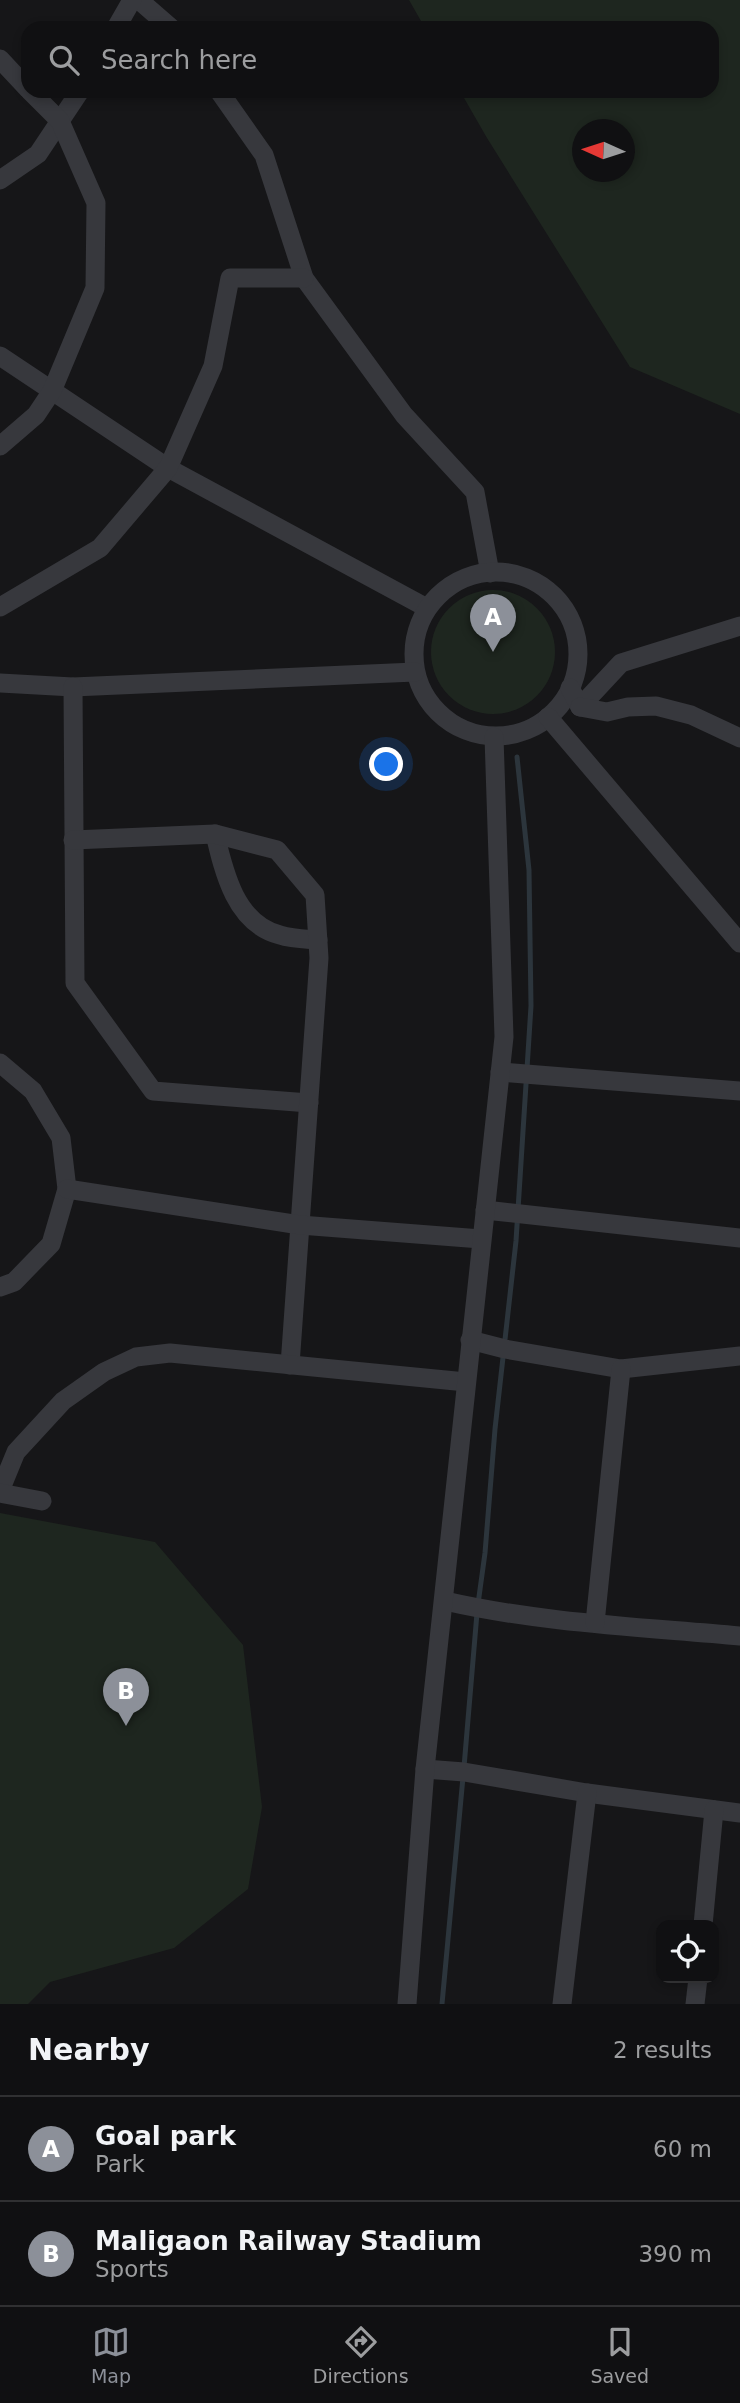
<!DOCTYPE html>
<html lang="en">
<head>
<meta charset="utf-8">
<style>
  body { margin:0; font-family:"DejaVu Sans",sans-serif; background:#1e1e20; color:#f1f3f6 }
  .controls { position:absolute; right:21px; bottom:21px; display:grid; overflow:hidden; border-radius:14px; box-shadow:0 4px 10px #0003 }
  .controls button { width:63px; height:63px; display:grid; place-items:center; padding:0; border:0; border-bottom:2px solid #303032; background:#101012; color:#f1f3f6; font:35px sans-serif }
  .compass { position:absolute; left:572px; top:119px; width:63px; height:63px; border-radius:50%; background:#101012; box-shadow:0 4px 10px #0003; rotate:273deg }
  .you { position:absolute; left:387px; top:765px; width:24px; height:24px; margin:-18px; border:5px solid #fff; border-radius:50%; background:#1a73e8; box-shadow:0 0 0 10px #1a73e833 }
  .badge { display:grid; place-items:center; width:46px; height:46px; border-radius:50%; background:#8c9099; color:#fff; font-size:23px; font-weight:700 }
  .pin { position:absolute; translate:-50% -58px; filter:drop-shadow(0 2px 4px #0008) }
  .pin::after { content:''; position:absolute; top:37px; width:24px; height:21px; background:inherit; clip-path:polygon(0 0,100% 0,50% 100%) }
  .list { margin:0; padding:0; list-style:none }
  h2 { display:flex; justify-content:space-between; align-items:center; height:91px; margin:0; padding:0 28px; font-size:30px }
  h2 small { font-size:23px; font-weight:400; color:#9c9d9f }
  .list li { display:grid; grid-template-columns:46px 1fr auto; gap:21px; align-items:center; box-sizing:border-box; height:105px; padding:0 28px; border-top:2px solid #303032 }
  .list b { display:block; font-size:26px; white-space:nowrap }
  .list p { margin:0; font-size:23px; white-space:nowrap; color:#9c9d9f }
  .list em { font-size:23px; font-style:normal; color:#9c9d9f }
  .icon { flex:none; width:38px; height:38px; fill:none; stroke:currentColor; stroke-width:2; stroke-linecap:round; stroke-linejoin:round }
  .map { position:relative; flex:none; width:740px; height:2004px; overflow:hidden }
  .search { position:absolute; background:#101012; box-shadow:0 4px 10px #0003; left:21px; right:21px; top:21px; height:77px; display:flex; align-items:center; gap:18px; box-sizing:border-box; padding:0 24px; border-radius:21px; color:#9c9d9f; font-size:26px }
  .sheet { height:301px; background:#101012 }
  nav { display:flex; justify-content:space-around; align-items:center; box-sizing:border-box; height:98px; border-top:2px solid #303032; background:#101012; font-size:19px; color:#9c9d9f }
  nav a { display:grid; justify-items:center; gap:4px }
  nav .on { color:#8c9099 }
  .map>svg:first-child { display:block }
  .green { fill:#1e261f; fill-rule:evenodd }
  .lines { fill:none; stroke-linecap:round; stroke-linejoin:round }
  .stream { stroke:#2c353c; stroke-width:5 }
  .minor { stroke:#37383d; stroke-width:19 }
</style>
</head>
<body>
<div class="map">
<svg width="740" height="2004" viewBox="0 0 740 2004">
  <rect width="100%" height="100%" fill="#161618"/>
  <!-- green -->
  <g class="green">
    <path d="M409,0H740V414L630,367L487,138L460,91H712V28H425ZM582,130H624V172H582Z"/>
    <circle cx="493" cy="652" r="62"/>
    <polygon points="0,1513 155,1542 243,1645 262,1807 248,1889 174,1948 50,1982 28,2004 0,2004"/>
  </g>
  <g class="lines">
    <!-- stream -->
    <g class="stream">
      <polyline points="478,1604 485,1553 495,1429 516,1241 531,1006 529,870 517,757"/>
      <polyline points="464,1767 477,1613"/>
      <polyline points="442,2004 463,1777"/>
    </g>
    <!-- minor -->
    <g class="minor">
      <polyline points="139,0 171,28"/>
      <polyline points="116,28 132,0"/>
      <polyline points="0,59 28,89"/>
      <polyline points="219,91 264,155 304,278 404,415 475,492 490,573"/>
      <polyline points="0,180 38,154 80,91"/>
      <polyline points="0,356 168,468 427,608"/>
      <polyline points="0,446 36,415 52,391 95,288 96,203 60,121 30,91"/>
      <circle cx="496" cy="654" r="82"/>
      <polyline points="0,607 100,548 168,468 213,366 230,278 304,278"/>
      <polyline points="0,683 73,687 415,672"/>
      <polyline points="73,687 75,983 153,1091 309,1103"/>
      <polyline points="570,688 580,707 621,663 740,626"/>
      <polyline points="580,707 607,712 628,707 656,706 691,715 740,738"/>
      <polyline points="548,717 740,943"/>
      <path d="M215,834C224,873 236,924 280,935C292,939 306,939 318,940"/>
      <polyline points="73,840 215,834 277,850 315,895 319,958 290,1365"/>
      <polyline points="0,1063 33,1091 61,1138 67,1189 51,1244 14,1282 0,1287"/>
      <polyline points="500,1072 740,1091"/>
      <polyline points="67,1189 300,1225 481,1239"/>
      <polyline points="485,1210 740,1238"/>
      <polyline points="470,1340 505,1349 621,1369 740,1356"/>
      <polyline points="0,1491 16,1452 63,1401 104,1372 136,1357 170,1353 466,1382"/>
      <polyline points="0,1493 42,1501"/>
      <path d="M445,1601C541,1623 642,1627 740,1636"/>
      <polyline points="595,1623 621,1369"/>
      <polyline points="425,1769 464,1772 587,1793 740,1813"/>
      <polyline points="703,1925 714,1810"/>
      <polyline points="407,2004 425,1769 504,1037 494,737"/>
      <polyline points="562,2004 587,1793"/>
      <polyline points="695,2004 698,1978"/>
    </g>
  </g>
</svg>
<div class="controls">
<button><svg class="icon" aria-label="locate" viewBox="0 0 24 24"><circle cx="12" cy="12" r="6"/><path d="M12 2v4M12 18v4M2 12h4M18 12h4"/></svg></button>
</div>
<svg class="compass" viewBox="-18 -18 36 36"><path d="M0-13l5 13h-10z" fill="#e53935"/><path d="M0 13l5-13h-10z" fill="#9c9d9f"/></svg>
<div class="you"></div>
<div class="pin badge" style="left:493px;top:652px">A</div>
<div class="pin badge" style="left:126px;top:1726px">B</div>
<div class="search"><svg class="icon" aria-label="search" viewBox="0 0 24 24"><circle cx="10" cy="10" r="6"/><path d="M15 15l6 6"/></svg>Search here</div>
</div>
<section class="sheet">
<h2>Nearby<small>2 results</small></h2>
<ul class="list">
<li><span class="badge">A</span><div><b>Goal park</b><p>Park</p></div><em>60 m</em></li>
<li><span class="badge">B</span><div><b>Maligaon Railway Stadium</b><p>Sports</p></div><em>390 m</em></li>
</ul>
</section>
<nav>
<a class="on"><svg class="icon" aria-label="map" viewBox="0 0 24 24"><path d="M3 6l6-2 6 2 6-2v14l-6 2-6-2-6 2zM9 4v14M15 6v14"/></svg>Map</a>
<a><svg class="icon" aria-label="directions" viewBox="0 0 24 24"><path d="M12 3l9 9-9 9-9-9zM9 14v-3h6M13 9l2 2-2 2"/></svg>Directions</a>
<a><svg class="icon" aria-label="saved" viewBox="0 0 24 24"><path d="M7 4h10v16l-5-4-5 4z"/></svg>Saved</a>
</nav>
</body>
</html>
